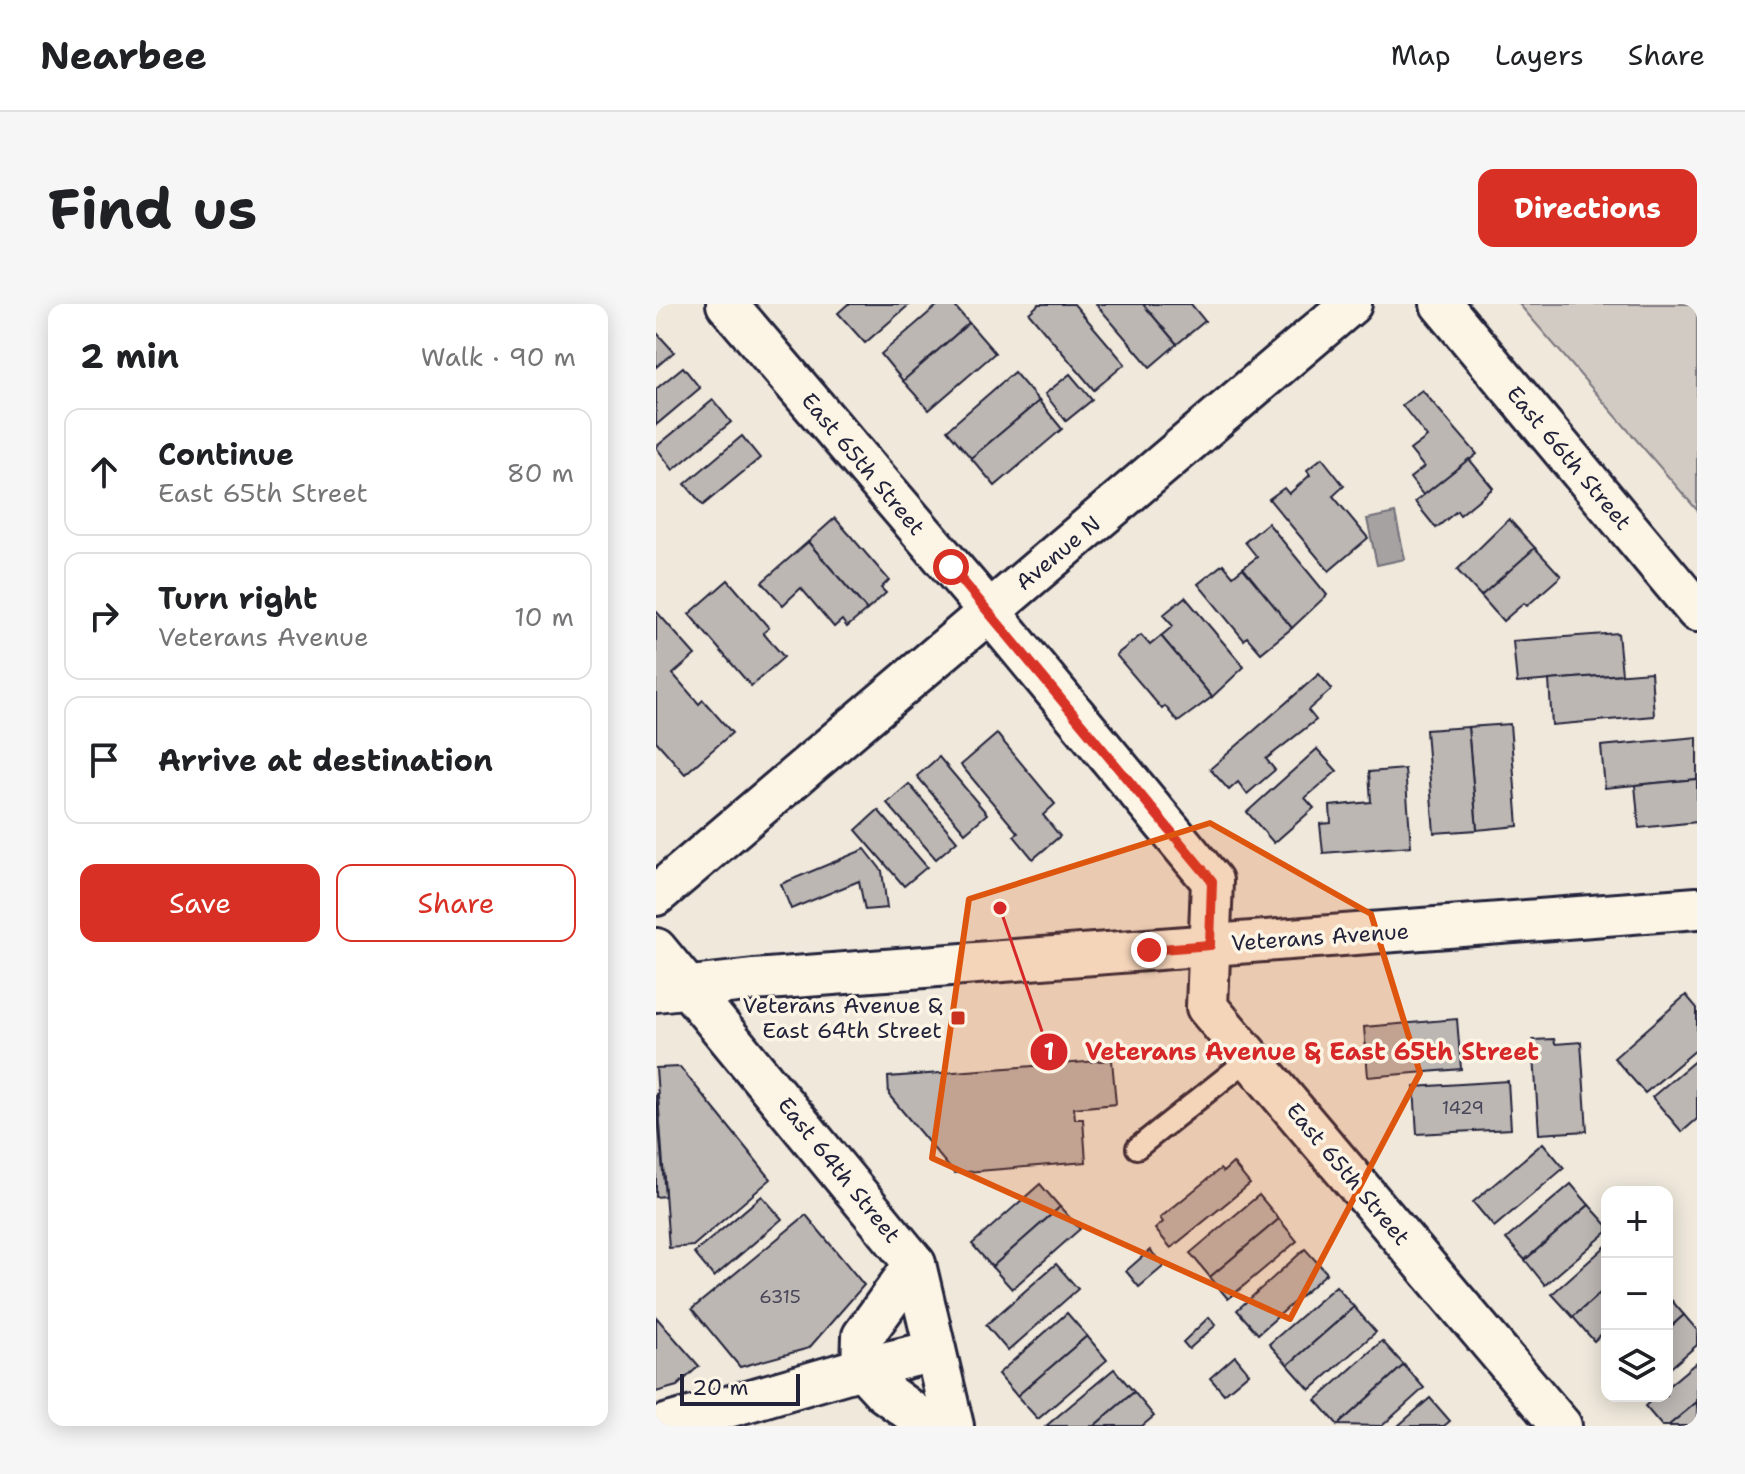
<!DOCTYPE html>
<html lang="en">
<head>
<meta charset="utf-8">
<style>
  body { margin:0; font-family:"Shantell Sans",sans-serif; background:#f6f6f6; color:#202124 }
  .controls { position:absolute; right:24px; bottom:24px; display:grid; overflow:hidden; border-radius:16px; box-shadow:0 4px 20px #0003 }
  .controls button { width:72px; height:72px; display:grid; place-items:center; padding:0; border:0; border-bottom:2px solid #e0e0e0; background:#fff; color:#202124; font:40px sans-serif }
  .scale { position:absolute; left:24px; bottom:20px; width:120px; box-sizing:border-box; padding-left:8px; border:4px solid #22223b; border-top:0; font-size:22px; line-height:28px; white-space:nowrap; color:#22223b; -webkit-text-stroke:6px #fcf5e5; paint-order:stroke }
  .stop { position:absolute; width:24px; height:24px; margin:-18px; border:6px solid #d93025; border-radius:50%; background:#fff }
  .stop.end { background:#d93025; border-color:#fff; box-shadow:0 2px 8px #0008 }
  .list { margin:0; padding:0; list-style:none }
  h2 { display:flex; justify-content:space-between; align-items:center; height:104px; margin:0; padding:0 32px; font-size:34px }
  h2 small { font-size:26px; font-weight:400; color:#757577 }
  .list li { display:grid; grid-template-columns:52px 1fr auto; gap:24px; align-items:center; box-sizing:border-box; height:128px; margin:0 16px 16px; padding:0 16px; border:2px solid #e0e0e0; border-radius:16px }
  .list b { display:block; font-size:30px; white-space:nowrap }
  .list p { margin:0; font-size:26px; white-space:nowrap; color:#757577 }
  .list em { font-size:26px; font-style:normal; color:#757577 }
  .actions { display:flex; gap:16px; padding:24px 32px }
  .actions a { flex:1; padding:18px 0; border:2px solid #d93025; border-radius:16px; text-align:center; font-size:28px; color:#d93025 }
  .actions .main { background:#d93025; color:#fff }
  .icon { flex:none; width:44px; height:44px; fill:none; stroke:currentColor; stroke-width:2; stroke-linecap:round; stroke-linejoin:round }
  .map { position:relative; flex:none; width:1041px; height:1122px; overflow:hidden; border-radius:16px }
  header { display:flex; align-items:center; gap:48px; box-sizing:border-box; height:112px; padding:0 40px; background:#fff; border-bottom:2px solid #e0e0e0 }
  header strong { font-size:38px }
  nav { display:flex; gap:44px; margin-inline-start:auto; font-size:28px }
  .intro { display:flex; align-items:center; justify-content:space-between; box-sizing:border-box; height:192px; padding:0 48px }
  h1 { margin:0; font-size:56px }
  .button { padding:20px 36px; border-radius:16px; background:#d93025; color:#fff; font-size:28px; font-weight:700 }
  main { display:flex; gap:48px; padding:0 48px }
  aside { flex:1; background:#fff; border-radius:16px; box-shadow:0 4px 20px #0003 }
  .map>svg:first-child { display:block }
  .green { fill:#d1cbc3; stroke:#7a767f; stroke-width:2 }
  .water { fill:#a6a2a2; stroke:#716f79; stroke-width:2 }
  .building { fill:#bcb7b3; stroke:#22223b; stroke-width:2 }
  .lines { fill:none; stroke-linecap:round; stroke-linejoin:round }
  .lane-casing { stroke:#22223b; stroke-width:26 }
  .street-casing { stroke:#22223b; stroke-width:46 }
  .lane { stroke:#fcf5e5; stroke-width:20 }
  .street { stroke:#fcf5e5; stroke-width:40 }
  .route { stroke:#d93025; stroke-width:10 }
  .marked { fill:#de560e; fill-opacity:0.2; stroke:#de560e; stroke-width:6; stroke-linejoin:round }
  .poi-dot { fill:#c8321e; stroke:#fcf5e5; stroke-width:3 }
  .labels { text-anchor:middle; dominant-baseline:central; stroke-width:7; stroke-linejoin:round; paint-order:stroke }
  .number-label { font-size:18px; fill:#484759 }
  .street-label { font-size:22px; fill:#22223b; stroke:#fcf5e5 }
  .poi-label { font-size:22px; fill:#22223b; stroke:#fcf5e5; text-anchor:end }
  .leader { fill:none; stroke:#d62828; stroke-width:3 }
  .callout-dot { fill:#d62828; stroke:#fcf5e5; stroke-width:3 }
  .mark-label { font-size:24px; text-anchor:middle; font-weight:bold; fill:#fff }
  .callout-label { font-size:24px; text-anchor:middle; font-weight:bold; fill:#d62828; stroke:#fcf5e5; stroke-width:7; stroke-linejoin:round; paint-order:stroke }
</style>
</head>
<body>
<header>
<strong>Nearbee</strong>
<nav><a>Map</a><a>Layers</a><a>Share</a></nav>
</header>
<div class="intro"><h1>Find us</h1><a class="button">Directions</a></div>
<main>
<aside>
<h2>2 min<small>Walk · 90 m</small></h2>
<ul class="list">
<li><svg class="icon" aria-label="ahead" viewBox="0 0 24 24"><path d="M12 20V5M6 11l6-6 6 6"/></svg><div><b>Continue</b><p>East 65th Street</p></div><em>80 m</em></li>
<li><svg class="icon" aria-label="right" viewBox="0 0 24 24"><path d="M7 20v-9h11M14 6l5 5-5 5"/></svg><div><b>Turn right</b><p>Veterans Avenue</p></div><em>10 m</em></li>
<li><svg class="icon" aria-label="arrive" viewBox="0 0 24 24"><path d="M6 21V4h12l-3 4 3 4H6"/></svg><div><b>Arrive at destination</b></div></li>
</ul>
<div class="actions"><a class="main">Save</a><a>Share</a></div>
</aside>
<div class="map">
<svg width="1041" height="1122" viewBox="0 0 1041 1122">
  <rect width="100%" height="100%" fill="#efe8db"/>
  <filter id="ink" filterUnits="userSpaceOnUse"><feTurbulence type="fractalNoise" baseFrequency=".0125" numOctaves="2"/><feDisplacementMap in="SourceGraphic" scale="16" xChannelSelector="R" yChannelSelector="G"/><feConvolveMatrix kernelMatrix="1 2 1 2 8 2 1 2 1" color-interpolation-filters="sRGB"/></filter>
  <g filter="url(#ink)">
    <!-- green -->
    <polygon class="green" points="863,0 1041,0 1041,206"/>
    <!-- water -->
    <polygon class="water" points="739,209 749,255 721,261 711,215"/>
    <!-- building -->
    <g class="building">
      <polygon points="192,0 254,0 209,39 182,9"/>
      <polygon points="283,0 297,0 313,19 247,77 225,50"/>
      <polygon points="383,0 418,0 469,60 438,86 373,9"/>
      <polygon points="440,0 487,0 521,40 494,63"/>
      <polygon points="487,0 535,0 549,17 521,40"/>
      <polygon points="313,19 339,49 273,106 247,77"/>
      <polygon points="0,28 18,48 0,63"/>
      <polygon points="27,63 44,84 0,121 0,85"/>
      <polygon points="358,68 383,97 315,154 291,126"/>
      <polygon points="414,70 436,96 410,117 389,90"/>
      <polygon points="766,86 821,150 768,192 754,174 768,163 754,146 771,133 746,101"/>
      <polygon points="57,96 75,118 17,166 0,143"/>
      <polygon points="383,97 406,125 339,182 315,154"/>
      <polygon points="86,132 104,154 47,201 29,180"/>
      <polygon points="666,154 688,182 677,192 712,234 673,267 613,195 628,184 633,190 654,171 651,166"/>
      <polygon points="813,155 837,184 804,211 801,207 780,224 759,198"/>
      <polygon points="179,214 233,276 225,284 230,289 211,306 152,238"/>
      <polygon points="853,215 879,244 825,292 801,266"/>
      <polygon points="612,219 671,291 636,324 587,264 601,253 589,238"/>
      <polygon points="152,238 211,306 191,323 186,316 178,323 145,284 127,301 106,278"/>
      <polygon points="879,244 905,272 871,302 868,299 847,317 825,292"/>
      <polygon points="567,260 577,272 587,264 636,324 605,349 591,333 588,336 542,280"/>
      <polygon points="72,276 113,324 107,329 128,353 95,382 33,310"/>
      <polygon points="529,293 588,363 556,393 505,332 517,322 507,311"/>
      <polygon points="0,307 39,351 17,370 43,400 47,396 76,429 29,470 0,437"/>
      <polygon points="962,329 966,370 861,379 857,337"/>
      <polygon points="485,331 494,341 505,332 556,393 522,418 509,402 506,405 460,351"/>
      <polygon points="995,368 998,412 896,421 893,376"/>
      <polygon points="663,370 676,385 652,406 660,416 610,455 619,466 591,490 582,478 573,486 554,465"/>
      <polygon points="854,420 862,522 821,526 812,423"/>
      <polygon points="812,423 821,526 778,529 770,426"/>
      <polygon points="341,430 399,500 387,511 404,532 377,555 358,532 362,529 305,461"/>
      <polygon points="1041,433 1041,475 949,484 945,442"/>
      <polygon points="661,445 681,467 649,494 658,504 618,539 591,508"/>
      <polygon points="283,453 331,510 309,529 261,472"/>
      <polygon points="749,465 755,542 667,549 664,520 675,519 674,502 715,498 713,468"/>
      <polygon points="1041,475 1041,518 983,524 979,481"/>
      <polygon points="253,480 301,537 280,555 231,499"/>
      <polygon points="222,506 271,563 248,582 200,526"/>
      <polygon points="209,545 226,567 231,604 209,606 203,577 135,605 125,580"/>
      <polygon points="1030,691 1041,704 1041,745 989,789 958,754"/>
      <polygon points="801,715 805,765 712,773 708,723"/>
      <polygon points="898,735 899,740 925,738 931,827 883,830 877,736"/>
      <polygon points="1041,755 1041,815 1026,828 996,793"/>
      <polygon points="456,756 460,800 418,804 419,815 427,815 430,858 298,869 233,791 232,773"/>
      <polygon points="24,763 115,875 37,942 13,944 0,764"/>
      <polygon points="852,777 855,825 761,830 758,783"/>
      <polygon points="0,789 9,892 0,893"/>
      <polygon points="887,839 908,864 838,923 817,898"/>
      <polygon points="577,859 594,880 515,944 499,925 507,918 504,914 564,865 567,868"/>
      <polygon points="384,880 404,903 336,963 316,940"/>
      <polygon points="915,880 933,901 869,956 850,935"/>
      <polygon points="603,891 623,915 554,973 534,949"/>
      <polygon points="106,892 126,915 58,973 38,949"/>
      <polygon points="933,901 951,921 951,928 889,981 869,956"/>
      <polygon points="404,903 424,925 356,985 336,963"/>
      <polygon points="150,911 208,981 153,1044 84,1063 36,1005"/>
      <polygon points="623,915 641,937 572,995 554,973"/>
      <polygon points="951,941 951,983 917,1013 896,990"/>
      <polygon points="649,945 671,969 602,1030 581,1006"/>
      <polygon points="494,946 508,962 483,983 470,967"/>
      <polygon points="400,960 422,985 352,1047 330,1021"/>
      <polygon points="680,982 698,1003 632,1061 613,1040"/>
      <polygon points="951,983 951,1025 938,1037 917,1013"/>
      <polygon points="1011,991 1028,1011 1011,1026"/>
      <polygon points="698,1003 720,1028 654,1086 632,1061"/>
      <polygon points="411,1009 431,1032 361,1092 342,1070"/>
      <polygon points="1028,1011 1041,1026 1041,1041 1011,1067 1011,1026"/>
      <polygon points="0,1013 43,1062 21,1082 0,1088"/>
      <polygon points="553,1013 560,1021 533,1045 527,1038"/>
      <polygon points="431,1032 451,1056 382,1115 361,1092"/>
      <polygon points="726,1037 748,1061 682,1121 660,1096"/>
      <polygon points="579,1052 593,1069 568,1090 554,1074"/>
      <polygon points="1041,1058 1041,1098 1012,1122 1006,1122 989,1102 1000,1092 1011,1092 1011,1083"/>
      <polygon points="748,1061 768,1084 726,1122 682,1121"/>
      <polygon points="458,1065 478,1088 438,1122 390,1122"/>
      <polygon points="478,1088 498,1112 486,1122 438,1122"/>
      <polygon points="774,1094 794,1117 788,1122 742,1122"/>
      <polygon points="1041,1098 1041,1122 1012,1122"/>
    </g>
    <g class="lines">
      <defs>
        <polyline id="lane" points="481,844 594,754"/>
        <g id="street">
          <polyline points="71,0 333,307 556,577 551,703 905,1122"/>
          <polyline points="785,0 1041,307"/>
          <polyline points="0,591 695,0"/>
          <polyline points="0,645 259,960 297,1122"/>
          <polyline points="0,687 98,676 1041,604"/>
          <polyline points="6,1122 206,1064 207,1032 259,960"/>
          <polyline points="275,1122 228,1088 206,1064 279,1047"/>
        </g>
      </defs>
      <!-- lane casing -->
      <use href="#lane" class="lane-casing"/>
      <!-- street casing -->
      <use href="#street" class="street-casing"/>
      <!-- lane -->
      <use href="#lane" class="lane"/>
      <!-- street -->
      <use href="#street" class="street"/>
    </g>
  </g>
  <g class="lines" filter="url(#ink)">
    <!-- route -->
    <polyline class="route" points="295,263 556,577 554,641 493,646"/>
  </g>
  <!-- marked area -->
  <path class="marked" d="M554,519L715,610L764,769L634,1015L276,854L313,595Z"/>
  <!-- markers -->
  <rect class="poi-dot" x="294" y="706" width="16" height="16" rx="4"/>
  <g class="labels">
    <!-- number labels -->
    <g class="number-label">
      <text x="807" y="804">1429</text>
      <text x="124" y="993">6315</text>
    </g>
    <!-- street labels -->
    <g class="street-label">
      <text transform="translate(913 154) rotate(50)">East 66th Street</text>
      <text transform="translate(207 160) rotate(50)">East 65th Street</text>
      <text transform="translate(402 249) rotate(-40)">Avenue N</text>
      <text transform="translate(664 633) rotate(-4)">Veterans Avenue</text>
      <text transform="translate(183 866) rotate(51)">East 64th Street</text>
      <text transform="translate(692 870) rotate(50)">East 65th Street</text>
    </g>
    <!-- poi labels -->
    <g class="poi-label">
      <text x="286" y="701">Veterans Avenue &amp;<tspan x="286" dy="25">East 64th Street</tspan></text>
    </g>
  </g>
  <!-- callouts -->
  <path class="leader" d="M344 604L393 748"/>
  <g class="callout-dot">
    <circle cx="344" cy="604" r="8"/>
    <circle cx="393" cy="748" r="20"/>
  </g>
  <g class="mark-label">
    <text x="393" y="756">1</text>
  </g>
  <g class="callout-label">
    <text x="656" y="756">Veterans Avenue &amp; East 65th Street</text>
  </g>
</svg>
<div class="controls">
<button>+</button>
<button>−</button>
<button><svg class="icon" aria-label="layers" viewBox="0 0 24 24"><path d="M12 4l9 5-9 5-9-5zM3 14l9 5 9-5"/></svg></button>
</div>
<div class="scale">20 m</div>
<div class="stop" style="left:295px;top:263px"></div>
<div class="stop end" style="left:493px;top:646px"></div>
</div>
</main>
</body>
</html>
